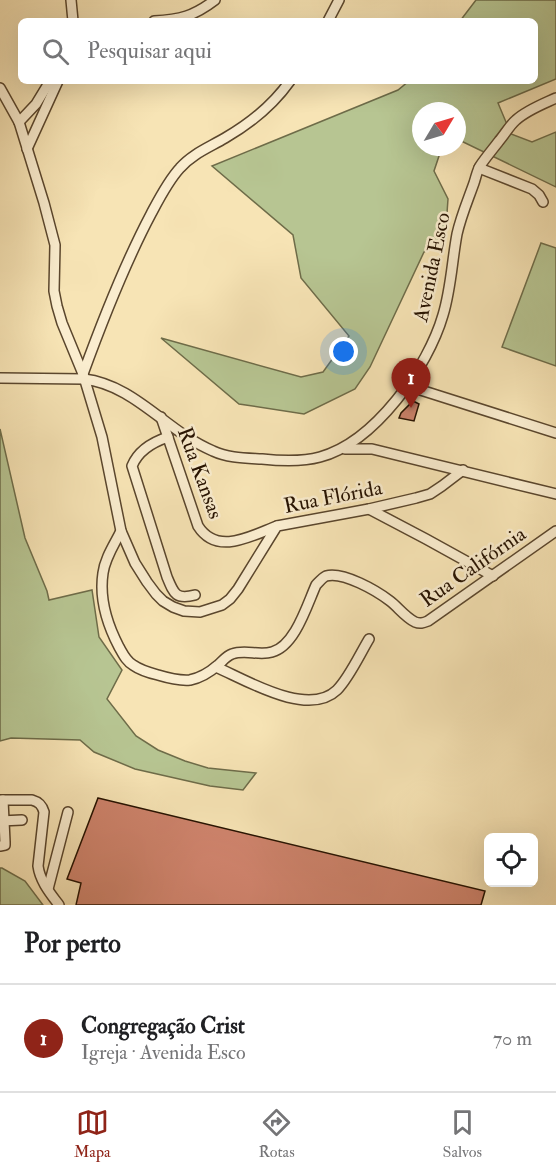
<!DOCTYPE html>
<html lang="pt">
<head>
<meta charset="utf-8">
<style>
  body { margin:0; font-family:"IM FELL Double Pica",serif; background:#f6f6f6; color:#202124 }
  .controls { position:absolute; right:18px; bottom:18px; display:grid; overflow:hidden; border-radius:9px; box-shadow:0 6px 24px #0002 }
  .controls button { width:54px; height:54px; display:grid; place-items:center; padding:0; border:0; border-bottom:2px solid #e0e0e0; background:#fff; color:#202124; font:30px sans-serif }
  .compass { position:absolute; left:412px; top:102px; width:54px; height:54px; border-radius:50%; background:#fff; box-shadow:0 6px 24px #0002; rotate:52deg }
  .you { position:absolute; left:344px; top:352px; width:21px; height:21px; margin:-15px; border:4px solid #fff; border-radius:50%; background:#1a73e8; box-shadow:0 0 0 9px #1a73e833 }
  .badge { display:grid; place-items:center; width:39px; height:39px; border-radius:50%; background:#8f2418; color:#fff; font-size:20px; font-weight:700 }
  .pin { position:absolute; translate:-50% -50px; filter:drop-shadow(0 2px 3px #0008) }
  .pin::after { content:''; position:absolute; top:32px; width:21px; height:18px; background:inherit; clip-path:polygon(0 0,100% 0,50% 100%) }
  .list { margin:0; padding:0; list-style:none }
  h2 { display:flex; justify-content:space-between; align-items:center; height:78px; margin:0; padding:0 24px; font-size:26px }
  h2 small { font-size:20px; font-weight:400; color:#757577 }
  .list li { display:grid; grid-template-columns:39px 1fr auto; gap:18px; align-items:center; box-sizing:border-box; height:108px; padding:0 24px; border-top:2px solid #e0e0e0 }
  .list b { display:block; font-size:22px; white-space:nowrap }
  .list p { margin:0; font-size:20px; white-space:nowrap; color:#757577 }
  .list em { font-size:20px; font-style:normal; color:#757577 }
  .icon { flex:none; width:33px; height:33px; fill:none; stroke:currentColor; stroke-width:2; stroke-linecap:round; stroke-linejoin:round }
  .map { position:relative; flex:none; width:556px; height:905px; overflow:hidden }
  .search { position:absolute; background:#fff; box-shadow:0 6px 24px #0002; left:18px; right:18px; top:18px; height:66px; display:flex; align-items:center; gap:15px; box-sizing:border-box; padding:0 21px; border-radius:9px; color:#757577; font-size:22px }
  .sheet { height:186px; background:#fff }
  nav { display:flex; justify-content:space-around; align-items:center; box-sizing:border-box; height:84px; border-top:2px solid #e0e0e0; background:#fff; font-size:16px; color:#757577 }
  nav a { display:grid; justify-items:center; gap:3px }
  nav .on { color:#8f2418 }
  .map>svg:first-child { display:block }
  .green { fill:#b7c592; stroke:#6e6c49; stroke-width:1.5 }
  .building { fill:#ce836c; stroke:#261200; stroke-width:1.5 }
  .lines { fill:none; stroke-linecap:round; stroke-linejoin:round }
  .minor-casing { stroke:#5a462d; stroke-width:12 }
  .minor { stroke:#faedcf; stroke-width:9 }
  .labels { text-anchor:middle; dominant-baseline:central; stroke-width:5; stroke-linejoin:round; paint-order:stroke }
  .street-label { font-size:21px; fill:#261200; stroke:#faedcf }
</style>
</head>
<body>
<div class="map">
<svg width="556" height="905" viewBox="0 0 556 905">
  <rect width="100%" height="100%" fill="#f7e4b5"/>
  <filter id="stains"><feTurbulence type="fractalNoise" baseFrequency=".00333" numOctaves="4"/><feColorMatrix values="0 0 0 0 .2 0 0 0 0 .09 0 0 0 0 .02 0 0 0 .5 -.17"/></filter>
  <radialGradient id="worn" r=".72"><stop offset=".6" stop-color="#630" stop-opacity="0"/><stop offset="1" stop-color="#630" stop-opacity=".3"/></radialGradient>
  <!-- green -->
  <g class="green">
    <polygon points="476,0 556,0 556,79 498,103 511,134 532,142 556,132 556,187 457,139 457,111 421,111 421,147 442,147 434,171 448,199 445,241 424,252 370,367 355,389 304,414 239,404 161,338 301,377 323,372 349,336 301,278 293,235 212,166 398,90 409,81 535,81 535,21 460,21"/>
    <polygon points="541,243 556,248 556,366 502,347"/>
    <polygon points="0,429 25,538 47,591 49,600 92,590 99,637 122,670 107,699 136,736 158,750 185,761 208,768 256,773 243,790 210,786 135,769 94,752 80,740 11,738 0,741"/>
    <polygon points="0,868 2,868 25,881 43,905 0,905"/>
  </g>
  <!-- building -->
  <g class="building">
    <polygon points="413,401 419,404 414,421 399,418 401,413"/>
    <polygon points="98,798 485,891 481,905 76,905 81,883 67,879"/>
  </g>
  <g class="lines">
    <defs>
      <g id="minor">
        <polyline points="71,0 73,21"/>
        <path d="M154,21C180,20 194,16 215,0"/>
        <polyline points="328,21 339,0"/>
        <polyline points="0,88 19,122 44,203 55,245 54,291 57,306 62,323 83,374 102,437 121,531 135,563 147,582 156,594 163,601 173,607 184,611 200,612 222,605 230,599 238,589 277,526 369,509 416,498 430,494 442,486 463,470"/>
        <polyline points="19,122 36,104 50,81"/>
        <polyline points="27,149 58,81"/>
        <polyline points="479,168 532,189 539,195 543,202"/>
        <path d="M83,374C103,319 124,265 151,214C159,199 168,181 180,168C192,154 210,147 225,138C251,123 273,105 290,81"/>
        <path d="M0,378L84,379C135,385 167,432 213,451C228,458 245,458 262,459C281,461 302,462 320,457C375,442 428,367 443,315C451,289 452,261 457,234C461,216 468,200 474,183C476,177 477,171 480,166C486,157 493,149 499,141C505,134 510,125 516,120C527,110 543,104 556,98"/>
        <polyline points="408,386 556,433"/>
        <path d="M161,417L198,526C217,556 251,536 277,526"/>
        <path d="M168,437C153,442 138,451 132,466L167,577C174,594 176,600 195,595"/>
        <polyline points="345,449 372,449 556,494"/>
        <polyline points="369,509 426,539 493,576"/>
        <path d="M121,531C114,545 105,558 103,573C99,599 107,624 119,647C123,654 126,661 133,665C140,670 150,673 158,675C168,678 179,681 190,680C200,678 210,672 218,665C222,662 226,656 232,654C245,649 259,656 272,652C295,646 307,605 316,585C319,582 322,578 326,576C343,571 377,591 390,601C398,607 405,617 415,622C420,624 423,623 428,621L556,531"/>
        <path d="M216,667C246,680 308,718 337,690C349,678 360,654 369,639"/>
        <path d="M0,800H32C39,802 42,805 44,812L38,866C40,881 50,893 59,905"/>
        <polyline points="0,821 22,820"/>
        <polyline points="0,846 5,845 5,842 3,800"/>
        <polyline points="48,889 68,812"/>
      </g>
    </defs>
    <!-- minor casing -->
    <use href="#minor" class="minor-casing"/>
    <!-- minor -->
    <use href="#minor" class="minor"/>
  </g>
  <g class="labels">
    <!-- street labels -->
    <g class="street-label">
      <text transform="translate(432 267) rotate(-78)">Avenida Esco</text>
      <text transform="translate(200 473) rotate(70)">Rua Kansas</text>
      <text transform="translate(333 497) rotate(-11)">Rua Flórida</text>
      <text transform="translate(473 567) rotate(-35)">Rua Califórnia</text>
    </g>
  </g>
  <rect width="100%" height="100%" filter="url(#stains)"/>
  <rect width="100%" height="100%" fill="url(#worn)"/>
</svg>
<div class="controls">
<button><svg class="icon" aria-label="locate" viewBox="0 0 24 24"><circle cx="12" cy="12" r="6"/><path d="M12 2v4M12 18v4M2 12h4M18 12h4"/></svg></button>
</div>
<svg class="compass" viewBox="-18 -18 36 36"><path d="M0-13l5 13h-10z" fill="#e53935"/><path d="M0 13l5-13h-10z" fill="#757577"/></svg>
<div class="you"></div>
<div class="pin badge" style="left:411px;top:408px">1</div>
<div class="search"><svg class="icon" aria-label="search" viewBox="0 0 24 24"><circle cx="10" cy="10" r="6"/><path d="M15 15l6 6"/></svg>Pesquisar aqui</div>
</div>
<section class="sheet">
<h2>Por perto<small></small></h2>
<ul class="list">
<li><span class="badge">1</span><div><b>Congregação Crist</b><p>Igreja · Avenida Esco</p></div><em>70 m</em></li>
</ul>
</section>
<nav>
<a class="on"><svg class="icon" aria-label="map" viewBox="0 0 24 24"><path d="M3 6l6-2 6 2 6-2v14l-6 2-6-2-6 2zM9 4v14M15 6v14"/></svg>Mapa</a>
<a><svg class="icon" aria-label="directions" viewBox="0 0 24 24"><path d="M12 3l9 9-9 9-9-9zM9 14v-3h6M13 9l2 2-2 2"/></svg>Rotas</a>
<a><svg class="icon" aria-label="saved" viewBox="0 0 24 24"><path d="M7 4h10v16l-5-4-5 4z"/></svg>Salvos</a>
</nav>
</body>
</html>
